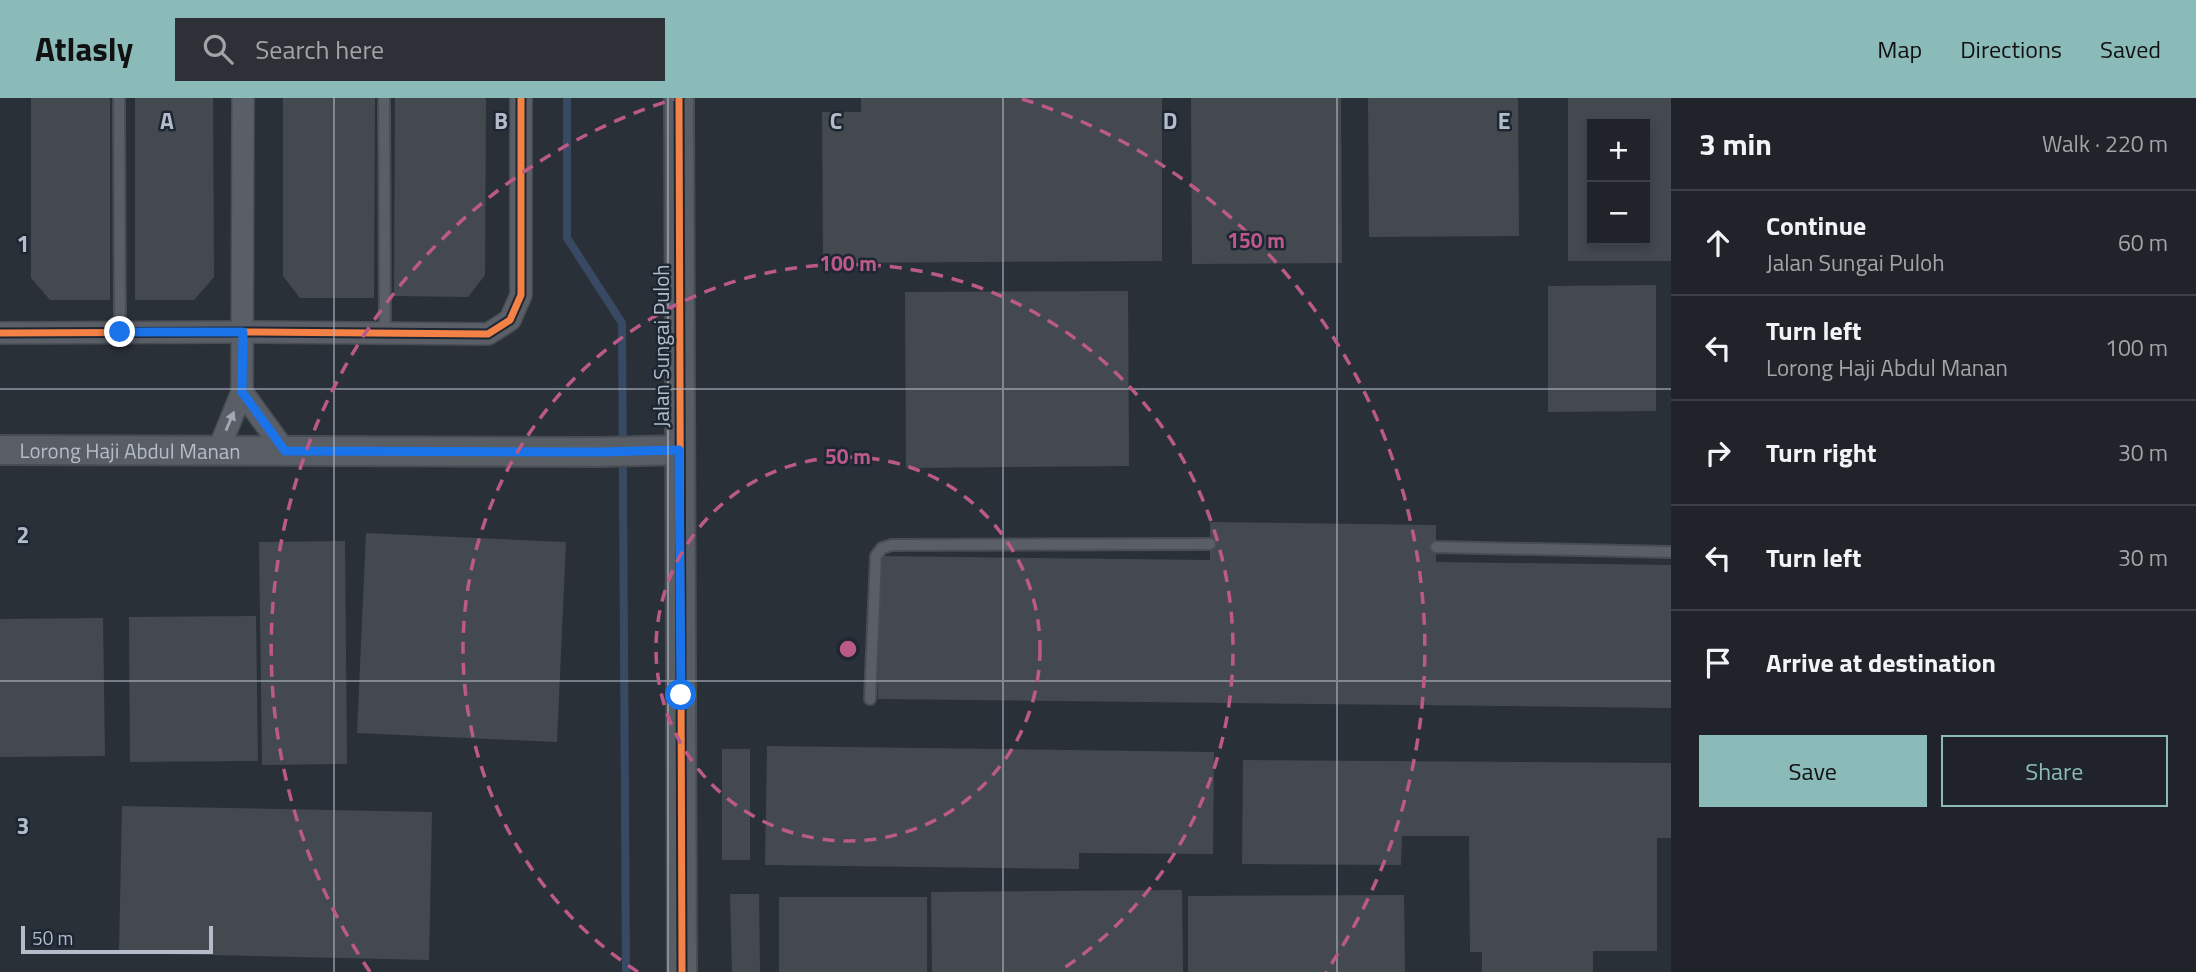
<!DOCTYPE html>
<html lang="en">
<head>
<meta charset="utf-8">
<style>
  body { margin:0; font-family:"Titillium Web",sans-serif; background:#2d3036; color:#f1f3f6 }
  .controls { position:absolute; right:21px; top:21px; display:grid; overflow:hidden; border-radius:0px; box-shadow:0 4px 10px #0003 }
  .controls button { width:63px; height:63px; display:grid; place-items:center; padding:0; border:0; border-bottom:2px solid #3d4147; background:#20242a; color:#f1f3f6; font:35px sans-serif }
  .scale { position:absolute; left:21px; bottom:18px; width:192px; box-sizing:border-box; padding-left:7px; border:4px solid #b4bcc9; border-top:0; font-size:19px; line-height:24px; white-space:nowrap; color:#b4bcc9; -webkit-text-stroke:5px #1d2633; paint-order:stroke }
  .stop { position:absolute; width:21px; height:21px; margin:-16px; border:5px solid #1a73e8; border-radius:50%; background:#fff }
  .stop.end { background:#1a73e8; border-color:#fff; box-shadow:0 2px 7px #0008 }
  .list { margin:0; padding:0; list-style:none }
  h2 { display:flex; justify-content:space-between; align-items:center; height:91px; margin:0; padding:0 28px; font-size:30px }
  h2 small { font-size:23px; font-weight:400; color:#a2a4a8 }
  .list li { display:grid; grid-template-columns:46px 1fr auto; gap:21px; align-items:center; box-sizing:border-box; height:105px; padding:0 28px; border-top:2px solid #3d4147 }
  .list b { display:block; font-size:26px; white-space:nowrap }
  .list p { margin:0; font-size:23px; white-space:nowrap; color:#a2a4a8 }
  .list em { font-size:23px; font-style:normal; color:#a2a4a8 }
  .actions { display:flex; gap:14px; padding:21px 28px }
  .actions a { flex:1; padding:16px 0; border:2px solid #8bbbb9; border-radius:0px; text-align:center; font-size:24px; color:#8bbbb9 }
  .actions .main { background:#8bbbb9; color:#111 }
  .icon { flex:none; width:38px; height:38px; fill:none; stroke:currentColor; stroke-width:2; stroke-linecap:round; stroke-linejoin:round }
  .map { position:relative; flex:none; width:1671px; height:874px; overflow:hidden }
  header { display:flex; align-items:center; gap:42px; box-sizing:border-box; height:98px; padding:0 35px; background:#8bbbb9; color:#111 }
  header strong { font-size:33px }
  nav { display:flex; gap:38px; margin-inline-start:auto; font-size:24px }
  .search { width:490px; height:63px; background:#2d3036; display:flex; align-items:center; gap:18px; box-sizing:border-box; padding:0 24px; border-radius:0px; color:#a2a4a8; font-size:26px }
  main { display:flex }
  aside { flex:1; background:#20242a }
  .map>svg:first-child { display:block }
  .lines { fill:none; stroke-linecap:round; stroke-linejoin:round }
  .stream { stroke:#384963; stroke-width:8 }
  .building { fill:#444950; fill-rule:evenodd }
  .lane-casing { stroke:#484c53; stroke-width:14 }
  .street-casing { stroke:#484c53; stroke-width:24 }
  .secondary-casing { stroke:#484c53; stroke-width:32 }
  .lane { stroke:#5a5e66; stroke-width:10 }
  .street { stroke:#5a5e66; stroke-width:21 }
  .secondary { stroke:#595d64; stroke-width:28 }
  .cycleway-casing { stroke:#1d2633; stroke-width:11 }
  .cycleway { stroke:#f48246; stroke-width:7 }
  .oneway { fill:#a2a9b5 }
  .route { stroke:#1a73e8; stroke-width:9 }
  .grid { fill:none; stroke:#b4bcc9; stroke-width:2; stroke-opacity:0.55 }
  .ring { fill:none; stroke:#bc5a87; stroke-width:3.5; stroke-dasharray:12 9 }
  .labels { text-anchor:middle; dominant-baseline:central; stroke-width:5; stroke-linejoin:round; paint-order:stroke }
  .street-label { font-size:21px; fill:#b4bcc9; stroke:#1d2633 }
  .grid-label { font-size:23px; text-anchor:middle; font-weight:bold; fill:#b4bcc9; stroke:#1d2633; stroke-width:5; stroke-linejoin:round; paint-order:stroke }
  .centre { fill:#bc5a87; stroke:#1d2633; stroke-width:3.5 }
  .ring-label { font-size:21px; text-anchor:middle; font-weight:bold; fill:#bc5a87; stroke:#1d2633; stroke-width:5; stroke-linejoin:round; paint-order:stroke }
</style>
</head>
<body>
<header>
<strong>Atlasly</strong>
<div class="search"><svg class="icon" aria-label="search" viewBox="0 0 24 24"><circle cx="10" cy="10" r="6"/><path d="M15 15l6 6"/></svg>Search here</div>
<nav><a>Map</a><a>Directions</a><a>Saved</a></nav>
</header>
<main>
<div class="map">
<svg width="1671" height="874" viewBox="0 0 1671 874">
  <rect width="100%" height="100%" fill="#2a3038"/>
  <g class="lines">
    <!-- stream -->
    <polyline class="stream" points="567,0 567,140 622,225 626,874"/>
  </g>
  <!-- building -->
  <g class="building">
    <polygon points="31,0 110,0 110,202 50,202 31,180"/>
    <polygon points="135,0 213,0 214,179 194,202 135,202"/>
    <polygon points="283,0 375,0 374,200 300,200 283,178"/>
    <polygon points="395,0 486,0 485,177 468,199 394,198"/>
    <polygon points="861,0 1162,0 1162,163 823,165 822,14 861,14"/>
    <polygon points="1191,0 1341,0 1342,165 1192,166"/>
    <polygon points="1368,0 1518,0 1519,138 1369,139"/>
    <path d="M1568,0H1671V163H1568ZM1592,26H1645V142H1592Z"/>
    <polygon points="1656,187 1656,313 1548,314 1548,188"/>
    <polygon points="1128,193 1129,368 906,370 905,194"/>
    <polygon points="1210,424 1436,427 1436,464 1671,467 1671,610 878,601 879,458 1210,462"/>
    <polygon points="366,435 566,444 557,644 357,635"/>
    <polygon points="345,443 347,666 262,667 259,444"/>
    <polygon points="256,518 258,663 130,664 129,519"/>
    <polygon points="103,520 105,658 0,659 0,521"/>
    <polygon points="767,648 1214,654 1213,756 1079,755 1079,771 765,767"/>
    <rect x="722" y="651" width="28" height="111"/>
    <polygon points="1243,662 1671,665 1671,740 1657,740 1657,853 1593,853 1593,874 1482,874 1482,854 1470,854 1469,738 1402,738 1401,767 1242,766"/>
    <polygon points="122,708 432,714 429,862 119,855"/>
    <polygon points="1182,792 1183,874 932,874 931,794"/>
    <polygon points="730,796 759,796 760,874 732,874"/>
    <polygon points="1404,797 1405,874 1188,874 1188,798"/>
    <rect x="779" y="799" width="148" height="75"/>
  </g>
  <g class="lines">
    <defs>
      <g id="lane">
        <polyline points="119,0 120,234"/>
        <polyline points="384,0 385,237"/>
        <polyline points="1436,449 1671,454"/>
        <polyline points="870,601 876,458 882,450 892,447 1210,446"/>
      </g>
      <g id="street">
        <polyline points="0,235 243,234 488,236 510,222 521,197 521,0"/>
        <polyline points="242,294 285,353"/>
        <polyline points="218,353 242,294 243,0"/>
      </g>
      <g id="secondary">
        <polyline points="679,0 682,874"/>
        <path id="s1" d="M0,352L600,354L679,352"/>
      </g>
    </defs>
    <!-- lane casing -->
    <use href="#lane" class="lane-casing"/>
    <!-- street casing -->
    <use href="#street" class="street-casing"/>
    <!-- secondary casing -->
    <use href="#secondary" class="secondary-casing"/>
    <!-- lane -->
    <use href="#lane" class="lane"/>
    <!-- street -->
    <use href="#street" class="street"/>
    <!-- secondary -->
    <use href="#secondary" class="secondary"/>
    <defs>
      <g id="cycleway">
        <polyline points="679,0 682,874"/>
        <polyline points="0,235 243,234 488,236 510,222 521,197 521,0"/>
      </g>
    </defs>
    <!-- cycleway casing -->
    <use href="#cycleway" class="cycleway-casing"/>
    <!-- cycleway -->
    <use href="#cycleway" class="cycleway"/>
  </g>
  <!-- one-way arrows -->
  <defs><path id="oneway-solid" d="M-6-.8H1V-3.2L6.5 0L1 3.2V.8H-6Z" transform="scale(1.75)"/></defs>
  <use class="oneway" href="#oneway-solid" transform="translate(230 323) rotate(-67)"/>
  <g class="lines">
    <!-- route -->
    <polyline class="route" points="120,234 243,234 242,294 285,353 600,354 679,352 681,597"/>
  </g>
  <!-- grid -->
  <path class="grid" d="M334,0V874M668,0V874M1003,0V874M1337,0V874M0,291H1671M0,583H1671"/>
  <!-- distance rings -->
  <g class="ring">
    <circle cx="848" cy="551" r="192"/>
    <path d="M638 874A385 385 0 1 1 1058 874"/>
    <path d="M370 874A577 577 0 0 1 674 1M1022 1A577 577 0 0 1 1326 874"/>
  </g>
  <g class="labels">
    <!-- street labels -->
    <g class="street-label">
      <text transform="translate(661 248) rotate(-90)">Jalan Sungai Puloh</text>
      <text stroke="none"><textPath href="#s1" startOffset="130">Lorong Haji Abdul Manan</textPath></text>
    </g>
  </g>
  <g class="grid-label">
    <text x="167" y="31">A</text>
    <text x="501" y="31">B</text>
    <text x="836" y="31">C</text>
    <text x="1170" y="31">D</text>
    <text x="1504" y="31">E</text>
    <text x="23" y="154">1</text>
    <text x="23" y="445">2</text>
    <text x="23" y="736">3</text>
  </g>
  <circle cx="848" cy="551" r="10" class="centre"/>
  <g class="ring-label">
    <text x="1256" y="150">150 m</text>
    <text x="848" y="173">100 m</text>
    <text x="848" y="366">50 m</text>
  </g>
</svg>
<div class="controls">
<button>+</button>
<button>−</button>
</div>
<div class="scale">50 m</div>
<div class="stop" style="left:681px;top:597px"></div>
<div class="stop end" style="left:120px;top:234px"></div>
</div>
<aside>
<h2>3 min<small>Walk · 220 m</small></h2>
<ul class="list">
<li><svg class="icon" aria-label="ahead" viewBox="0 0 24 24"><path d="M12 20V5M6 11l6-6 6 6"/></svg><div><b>Continue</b><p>Jalan Sungai Puloh</p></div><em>60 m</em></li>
<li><svg class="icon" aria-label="left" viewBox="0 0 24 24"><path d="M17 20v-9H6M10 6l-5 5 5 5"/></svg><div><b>Turn left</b><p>Lorong Haji Abdul Manan</p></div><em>100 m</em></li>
<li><svg class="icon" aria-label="right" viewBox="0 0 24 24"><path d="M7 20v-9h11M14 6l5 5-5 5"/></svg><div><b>Turn right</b></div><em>30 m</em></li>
<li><svg class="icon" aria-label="left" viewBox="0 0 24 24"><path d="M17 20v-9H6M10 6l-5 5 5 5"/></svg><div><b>Turn left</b></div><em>30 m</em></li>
<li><svg class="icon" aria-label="arrive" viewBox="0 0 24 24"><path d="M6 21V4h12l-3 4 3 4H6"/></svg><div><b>Arrive at destination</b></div></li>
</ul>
<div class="actions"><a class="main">Save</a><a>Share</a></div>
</aside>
</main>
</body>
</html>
